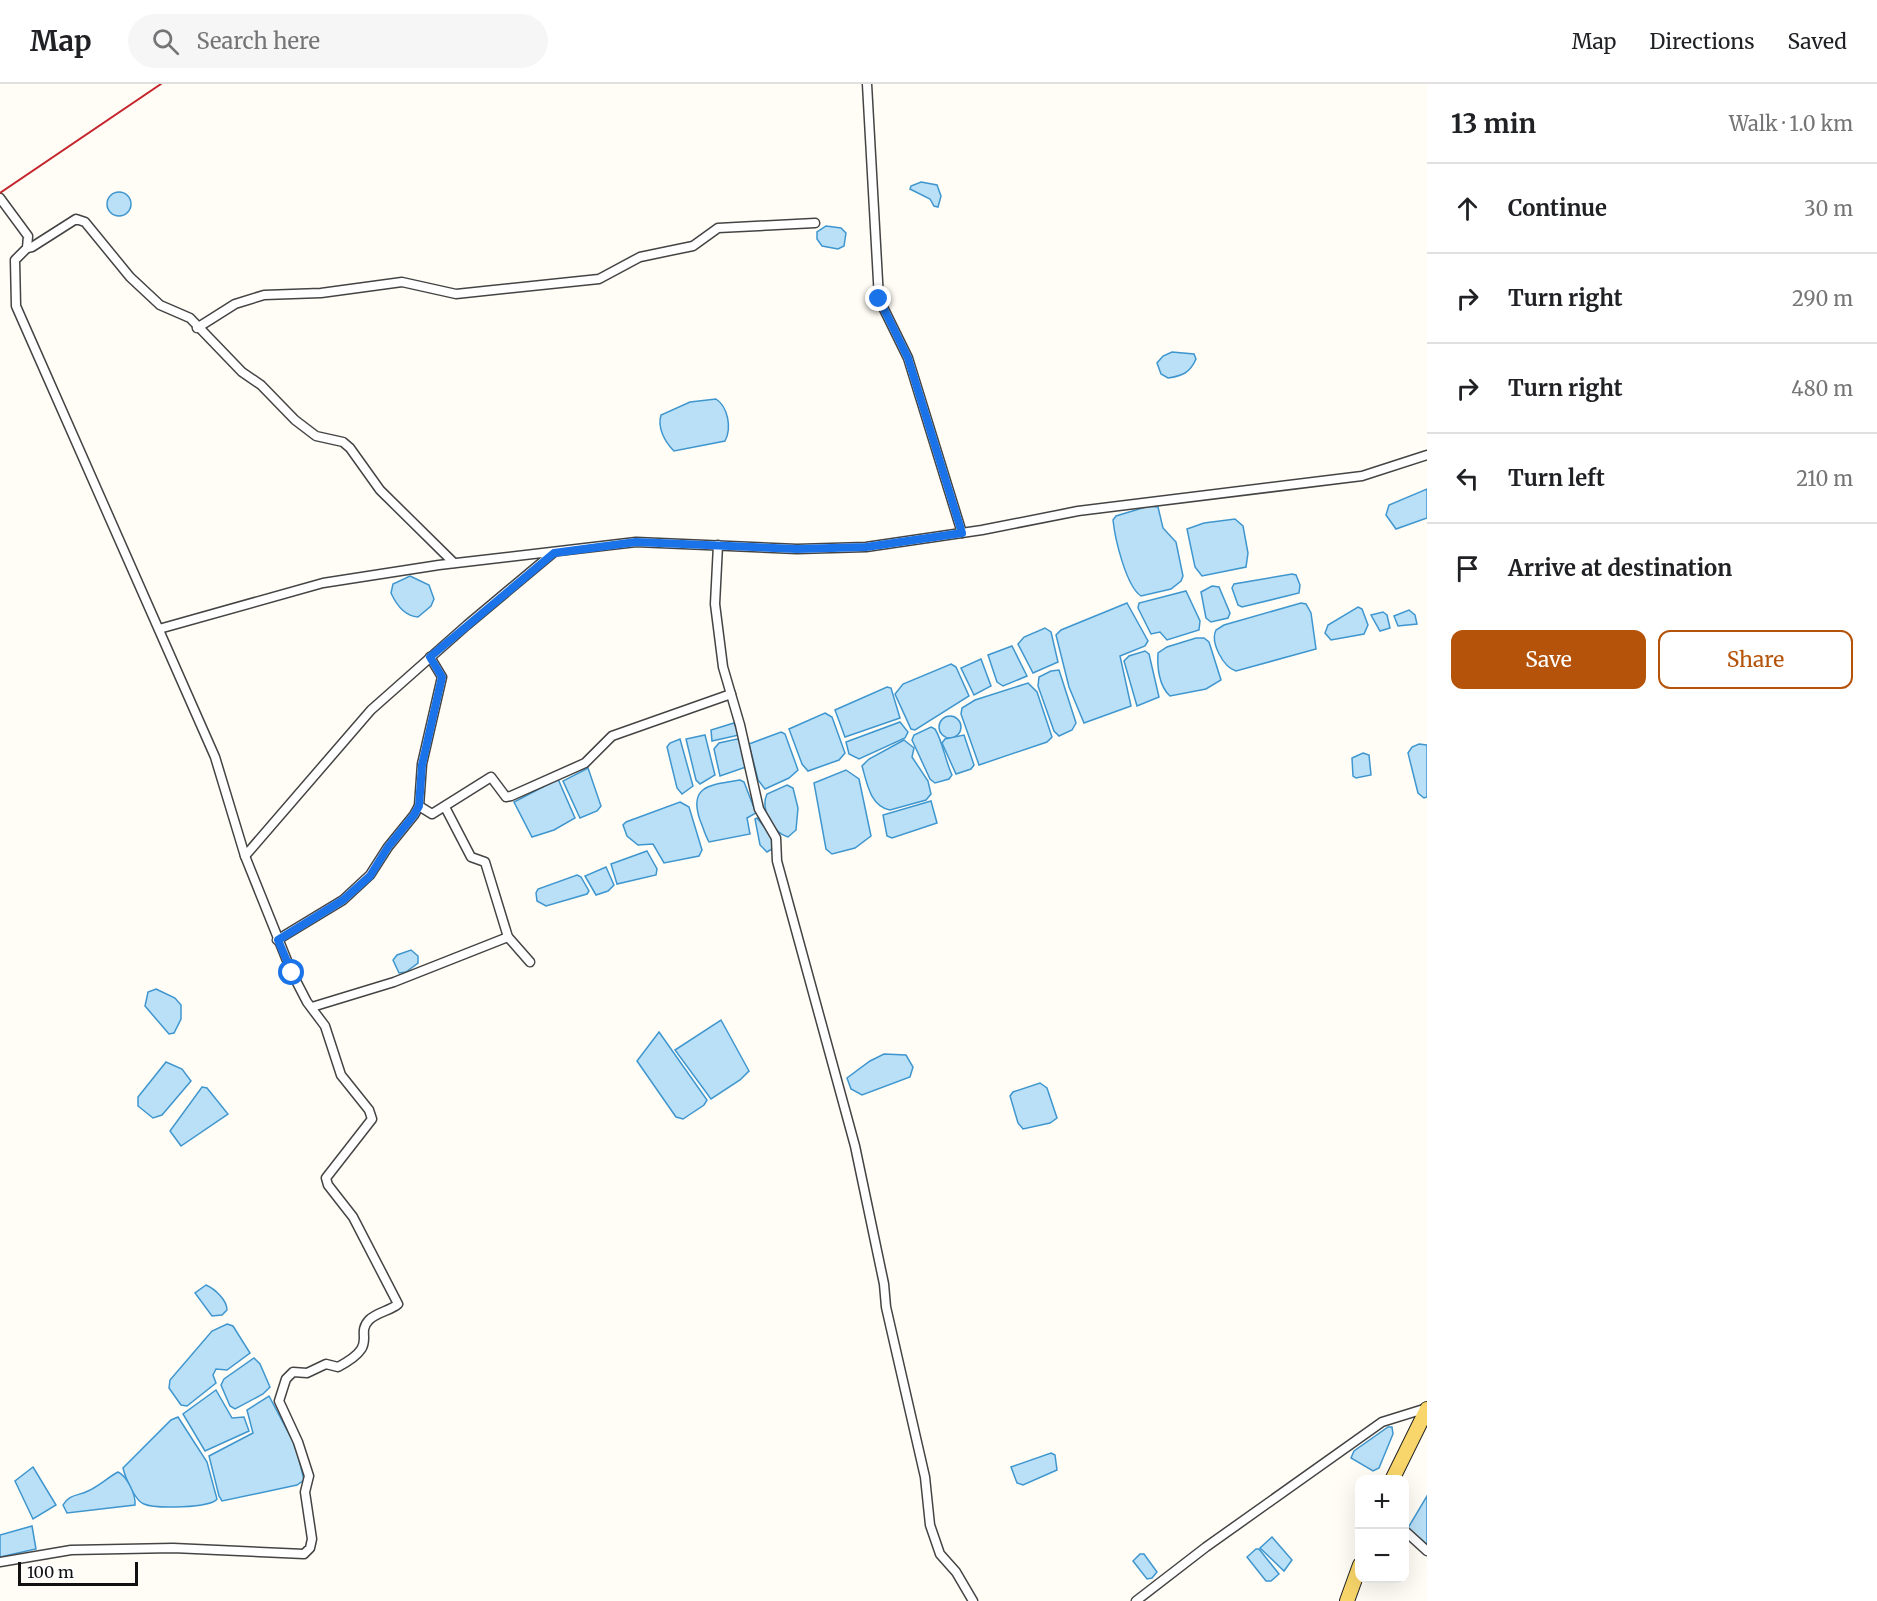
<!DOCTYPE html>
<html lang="en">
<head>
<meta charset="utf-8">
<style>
  body { margin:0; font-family:Merriweather,serif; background:#f6f6f6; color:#202124 }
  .controls { position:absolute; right:18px; bottom:18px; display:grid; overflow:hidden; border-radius:12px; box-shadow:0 6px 24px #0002 }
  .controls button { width:54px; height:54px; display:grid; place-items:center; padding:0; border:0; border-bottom:2px solid #e0e0e0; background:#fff; color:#202124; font:30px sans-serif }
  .scale { position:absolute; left:18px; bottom:15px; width:120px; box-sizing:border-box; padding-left:6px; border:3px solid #111; border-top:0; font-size:16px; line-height:21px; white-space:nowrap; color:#111; -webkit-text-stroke:4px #fff; paint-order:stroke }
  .stop { position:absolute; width:18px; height:18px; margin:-14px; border:4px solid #1a73e8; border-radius:50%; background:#fff }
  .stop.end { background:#1a73e8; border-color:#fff; box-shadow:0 2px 6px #0008 }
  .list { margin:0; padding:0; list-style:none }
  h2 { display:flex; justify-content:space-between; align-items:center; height:78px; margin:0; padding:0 24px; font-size:26px }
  h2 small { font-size:20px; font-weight:400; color:#757577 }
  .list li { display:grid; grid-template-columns:39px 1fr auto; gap:18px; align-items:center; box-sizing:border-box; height:90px; padding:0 24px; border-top:2px solid #e0e0e0 }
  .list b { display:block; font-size:22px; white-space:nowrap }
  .list em { font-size:20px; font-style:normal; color:#757577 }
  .actions { display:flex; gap:12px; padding:18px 24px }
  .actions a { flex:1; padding:14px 0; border:2px solid #b45309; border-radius:12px; text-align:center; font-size:21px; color:#b45309 }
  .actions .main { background:#b45309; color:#fff }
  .icon { flex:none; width:33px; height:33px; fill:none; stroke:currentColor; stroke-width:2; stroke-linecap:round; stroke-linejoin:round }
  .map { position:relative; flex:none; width:1427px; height:1517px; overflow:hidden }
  header { display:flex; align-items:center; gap:36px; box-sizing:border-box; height:84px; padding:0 30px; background:#fff; border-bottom:2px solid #e0e0e0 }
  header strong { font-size:28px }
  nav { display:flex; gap:33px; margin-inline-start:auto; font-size:21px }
  .search { width:420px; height:54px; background:#f6f6f6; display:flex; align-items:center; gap:15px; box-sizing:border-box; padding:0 21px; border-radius:33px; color:#757577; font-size:22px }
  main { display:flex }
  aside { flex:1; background:#fff }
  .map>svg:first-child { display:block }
  .water { fill:#b9e0f7; stroke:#3f96cf; stroke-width:1.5 }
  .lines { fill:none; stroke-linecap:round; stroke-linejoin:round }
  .minor-casing { stroke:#444; stroke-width:11 }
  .primary-casing { stroke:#222; stroke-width:16 }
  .minor { stroke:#fff; stroke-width:8 }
  .primary { stroke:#f9d66b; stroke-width:14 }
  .rail { stroke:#c4262e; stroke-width:2 }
  .route { stroke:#1a73e8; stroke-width:8 }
</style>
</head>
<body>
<header>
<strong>Map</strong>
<div class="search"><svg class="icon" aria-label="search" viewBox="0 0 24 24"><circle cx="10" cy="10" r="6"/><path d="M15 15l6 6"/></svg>Search here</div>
<nav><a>Map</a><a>Directions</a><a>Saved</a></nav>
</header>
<main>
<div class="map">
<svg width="1427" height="1517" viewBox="0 0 1427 1517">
  <rect width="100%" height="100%" fill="#fffdf5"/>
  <!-- water -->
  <g class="water">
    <polygon points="921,98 937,101 941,112 938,123 934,122 930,115 910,105 911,102"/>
    <circle cx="119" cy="120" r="12"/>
    <polygon points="826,142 841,144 846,149 844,162 838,165 822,162 817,155 817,148"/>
    <path d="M1172,268L1194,270L1196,275C1190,289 1182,292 1168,294L1161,290L1157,279L1163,272Z"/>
    <path d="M716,315C728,323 732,344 725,357L674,367C665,358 657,344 661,331L690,318Z"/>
    <polygon points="1427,405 1427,434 1396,445 1386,431 1389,421"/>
    <path d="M1149,422L1158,423L1163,444L1176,458L1183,492L1181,497L1171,505L1141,512C1126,502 1115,455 1113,436L1116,432Z"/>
    <polygon points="1235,435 1243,442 1248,469 1246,483 1202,492 1195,483 1187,445 1204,439"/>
    <polygon points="1292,490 1296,491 1300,501 1299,509 1242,523 1238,521 1232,504 1234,500"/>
    <path d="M410,492L429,501L434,515L431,522L418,533C404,532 396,520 391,509L393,500Z"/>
    <polygon points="1212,502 1219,503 1230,529 1228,534 1211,538 1206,534 1201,508"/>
    <polygon points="1186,507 1200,537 1199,546 1167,556 1160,548 1151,550 1138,524 1139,519"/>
    <polygon points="1127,519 1148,557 1145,562 1120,572 1131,622 1084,639 1069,603 1056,551 1061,546"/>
    <path d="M1301,519L1306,520L1311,529L1316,565L1236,587C1223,583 1210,558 1216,546L1224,541Z"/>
    <polygon points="1358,523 1362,525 1368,541 1364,550 1331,556 1325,549 1328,541"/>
    <polygon points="1409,526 1415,531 1417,540 1398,542 1394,532"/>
    <polygon points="1383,528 1387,531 1390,544 1380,547 1371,531"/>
    <polygon points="1045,544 1051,548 1058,578 1033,589 1018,560 1024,553"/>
    <path d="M1196,554H1204L1209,558L1221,596L1206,605L1170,612C1159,602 1157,583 1158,569L1167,563Z"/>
    <polygon points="1012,562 1027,592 1003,602 997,598 988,571"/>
    <polygon points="1145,567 1149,570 1159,613 1137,622 1124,577 1129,572"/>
    <polygon points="981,575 991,602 974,611 961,584"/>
    <polygon points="951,580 956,583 969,612 915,646 911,645 895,610 903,600"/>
    <polygon points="1059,586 1076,639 1072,646 1059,652 1054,647 1038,602 1039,593 1051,587"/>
    <polygon points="1028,599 1037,608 1052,653 1047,658 979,681 961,630 962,624 975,616"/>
    <polygon points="887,603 891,604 900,634 845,653 835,626"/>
    <polygon points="825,629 832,633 845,669 839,676 808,687 802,680 789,645"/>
    <circle cx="950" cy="643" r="11"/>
    <polygon points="900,638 908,648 905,654 859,675 849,670 846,658"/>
    <polygon points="734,639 739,651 712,657 711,646"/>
    <path d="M931,643L935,645C943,658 945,676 952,691L949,695L935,699L930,695L912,656L914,651Z"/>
    <polygon points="781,648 785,650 798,686 789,694 765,705 758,696 749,660"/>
    <polygon points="705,651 715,691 700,700 696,696 686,655"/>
    <polygon points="964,651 974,681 971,685 956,690 942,659 945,655"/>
    <polygon points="680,655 693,702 682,710 677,704 667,663 670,659"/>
    <polygon points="737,655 740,657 746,683 720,692 714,665 719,659"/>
    <path d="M904,656L914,664L912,673L928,697L931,710L926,716L890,726C870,722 867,699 862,682L869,675Z"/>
    <polygon points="1419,660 1427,661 1427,713 1424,714 1418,709 1408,669 1412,663"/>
    <polygon points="1363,669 1369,671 1371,691 1356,694 1353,692 1352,674"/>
    <polygon points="588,684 601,722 597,727 580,734 563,697"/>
    <polygon points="846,686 859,695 871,752 855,764 832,770 826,765 814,699"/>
    <polygon points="558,695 575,734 554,746 532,753 514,718"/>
    <path d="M740,696L744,698L756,729L747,734L750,750L709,758C705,751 703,743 700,736C688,701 711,701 740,696Z"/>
    <path d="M787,701L793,704L798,724L796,746L788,753C773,749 760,725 767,710Z"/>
    <polygon points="931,717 937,739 892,754 887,752 883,731"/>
    <polygon points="680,718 689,723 702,766 699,772 664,779 653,760 638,761 627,752 623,741 626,738"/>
    <polygon points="757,734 772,752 772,765 767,768 760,761 755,735"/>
    <polygon points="647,767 657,785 656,791 617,800 611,780"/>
    <polygon points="606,783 614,801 608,807 596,811 585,792"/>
    <polygon points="577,791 581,793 589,807 587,810 546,822 537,817 536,809 538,805"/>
    <polygon points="411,866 418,872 418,879 406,888 399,889 393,876 397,871"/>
    <polygon points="156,905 175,914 181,921 181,935 174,949 169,950 145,922 148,908"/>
    <polygon points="721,936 749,987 740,996 711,1015 675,966"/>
    <polygon points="659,948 707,1016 704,1021 683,1035 676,1033 637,977"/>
    <polygon points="884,970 906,971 913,983 910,993 862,1011 851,1005 847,994 870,977"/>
    <polygon points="166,978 182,985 191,997 162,1031 153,1034 138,1022 138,1013"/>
    <polygon points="1040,999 1047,1004 1057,1034 1050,1039 1023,1045 1018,1039 1010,1012 1013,1008"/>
    <polygon points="202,1003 207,1004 228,1030 181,1062 170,1047"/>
    <path d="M206,1201C215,1205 227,1216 227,1226L222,1231L212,1232L195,1209Z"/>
    <polygon points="227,1240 233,1242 250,1269 227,1286 216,1285 213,1291 216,1299 187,1322 181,1321 169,1304 170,1296 212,1247"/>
    <polygon points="254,1274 260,1280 270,1303 263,1310 235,1325 230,1322 221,1301 224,1295"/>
    <polygon points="216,1306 232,1334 244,1333 249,1347 205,1367 183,1330"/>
    <polygon points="269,1312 296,1363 304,1396 297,1401 222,1417 219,1412 209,1372 253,1349 247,1326"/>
    <path d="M178,1333L207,1378L217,1415C211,1424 155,1425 144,1420C135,1417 125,1393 123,1384L171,1336Z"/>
    <polygon points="1388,1343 1392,1343 1393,1350 1379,1384 1373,1387 1351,1374 1354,1367"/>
    <polygon points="1051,1369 1055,1371 1057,1386 1023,1401 1017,1399 1011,1383"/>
    <polygon points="33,1383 56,1421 33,1435 15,1397"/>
    <path d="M118,1388C127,1392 136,1411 135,1421L67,1429L63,1421C69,1410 78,1412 88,1407C99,1402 107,1394 118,1388Z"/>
    <polygon points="1427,1412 1427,1461 1408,1444"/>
    <polygon points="32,1442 36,1465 0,1473 0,1451"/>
    <polygon points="1272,1453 1292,1476 1284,1487 1260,1464"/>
    <polygon points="1256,1465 1259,1465 1279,1490 1271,1497 1266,1497 1247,1473"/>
    <polygon points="1140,1470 1144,1470 1157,1488 1152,1494 1147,1495 1133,1477"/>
  </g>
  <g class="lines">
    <defs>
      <g id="minor">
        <polyline points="867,0 879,215 908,274 962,449"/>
        <path d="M0,114L28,152L27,164L15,176L16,222L215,673L245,772L292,889L307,918L325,942L341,991L369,1026L372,1035L326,1094L328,1101L353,1133L398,1220C390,1227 377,1228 369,1236C354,1252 381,1260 338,1283L326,1280L307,1289L293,1288L286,1295L279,1317L298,1358L309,1392L305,1408L312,1455L310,1464L304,1470L173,1464L71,1466L0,1478"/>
        <polyline points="27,164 32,163 76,135 85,138 130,193 160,221 190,234 242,288 261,301 295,336 316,352 343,358 350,364 380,406 454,479"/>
        <polyline points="197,244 235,220 264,211 321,209 402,198 456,210 599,195 640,173 693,162 718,144 815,139"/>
        <polyline points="718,461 715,520 723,583 740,641 759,725 776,754 777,777 855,1062 884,1200 886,1223 925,1393 930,1441 940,1470 956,1488 973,1517"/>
        <polyline points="159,545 323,499 439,481 636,458 797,465 866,463 982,446 1078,427 1362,392 1427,371"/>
        <polyline points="419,722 432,730 491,693 506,713 511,712 585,679 612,652 731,610"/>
        <polyline points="445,723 471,773 485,778 508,853 530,878"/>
        <polyline points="245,772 371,626 467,541 553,469"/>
        <polyline points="277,856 343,816 370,791 388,763 414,731 419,722 422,680 442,593 430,573"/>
        <polyline points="312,923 394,898 508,853"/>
        <polyline points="1404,1446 1427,1467"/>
        <polyline points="1136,1517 1206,1463 1382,1338 1427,1324"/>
      </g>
      <g id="primary">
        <polyline points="1392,1396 1427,1325"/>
        <polyline points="1347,1517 1360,1481"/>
      </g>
    </defs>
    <!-- minor casing -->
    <use href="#minor" class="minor-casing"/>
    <!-- primary casing -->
    <use href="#primary" class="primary-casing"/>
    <!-- minor -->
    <use href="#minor" class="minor"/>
    <!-- primary -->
    <use href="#primary" class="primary"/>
    <!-- rail -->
    <polyline class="rail" points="0,109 161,0"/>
  </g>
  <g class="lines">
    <!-- route -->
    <polyline class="route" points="292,889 278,856 343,816 370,792 388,763 414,731 419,722 422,681 442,593 430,573 554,469 636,458 797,465 866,463 962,449 908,274 879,215"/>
  </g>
</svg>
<div class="controls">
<button>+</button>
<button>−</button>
</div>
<div class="scale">100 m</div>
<div class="stop" style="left:292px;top:889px"></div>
<div class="stop end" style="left:879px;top:215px"></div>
</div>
<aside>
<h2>13 min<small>Walk · 1.0 km</small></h2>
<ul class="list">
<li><svg class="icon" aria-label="ahead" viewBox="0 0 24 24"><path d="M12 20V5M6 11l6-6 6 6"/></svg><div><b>Continue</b></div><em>30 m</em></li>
<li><svg class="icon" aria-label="right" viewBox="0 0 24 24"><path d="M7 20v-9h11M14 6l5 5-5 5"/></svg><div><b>Turn right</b></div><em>290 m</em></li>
<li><svg class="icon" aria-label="right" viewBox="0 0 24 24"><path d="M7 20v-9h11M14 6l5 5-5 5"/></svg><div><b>Turn right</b></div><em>480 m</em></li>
<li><svg class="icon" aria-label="left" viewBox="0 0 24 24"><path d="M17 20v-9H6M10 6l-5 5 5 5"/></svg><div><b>Turn left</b></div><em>210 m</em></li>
<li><svg class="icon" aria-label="arrive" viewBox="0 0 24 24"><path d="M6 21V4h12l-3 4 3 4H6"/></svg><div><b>Arrive at destination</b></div></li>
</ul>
<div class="actions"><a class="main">Save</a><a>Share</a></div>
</aside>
</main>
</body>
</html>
